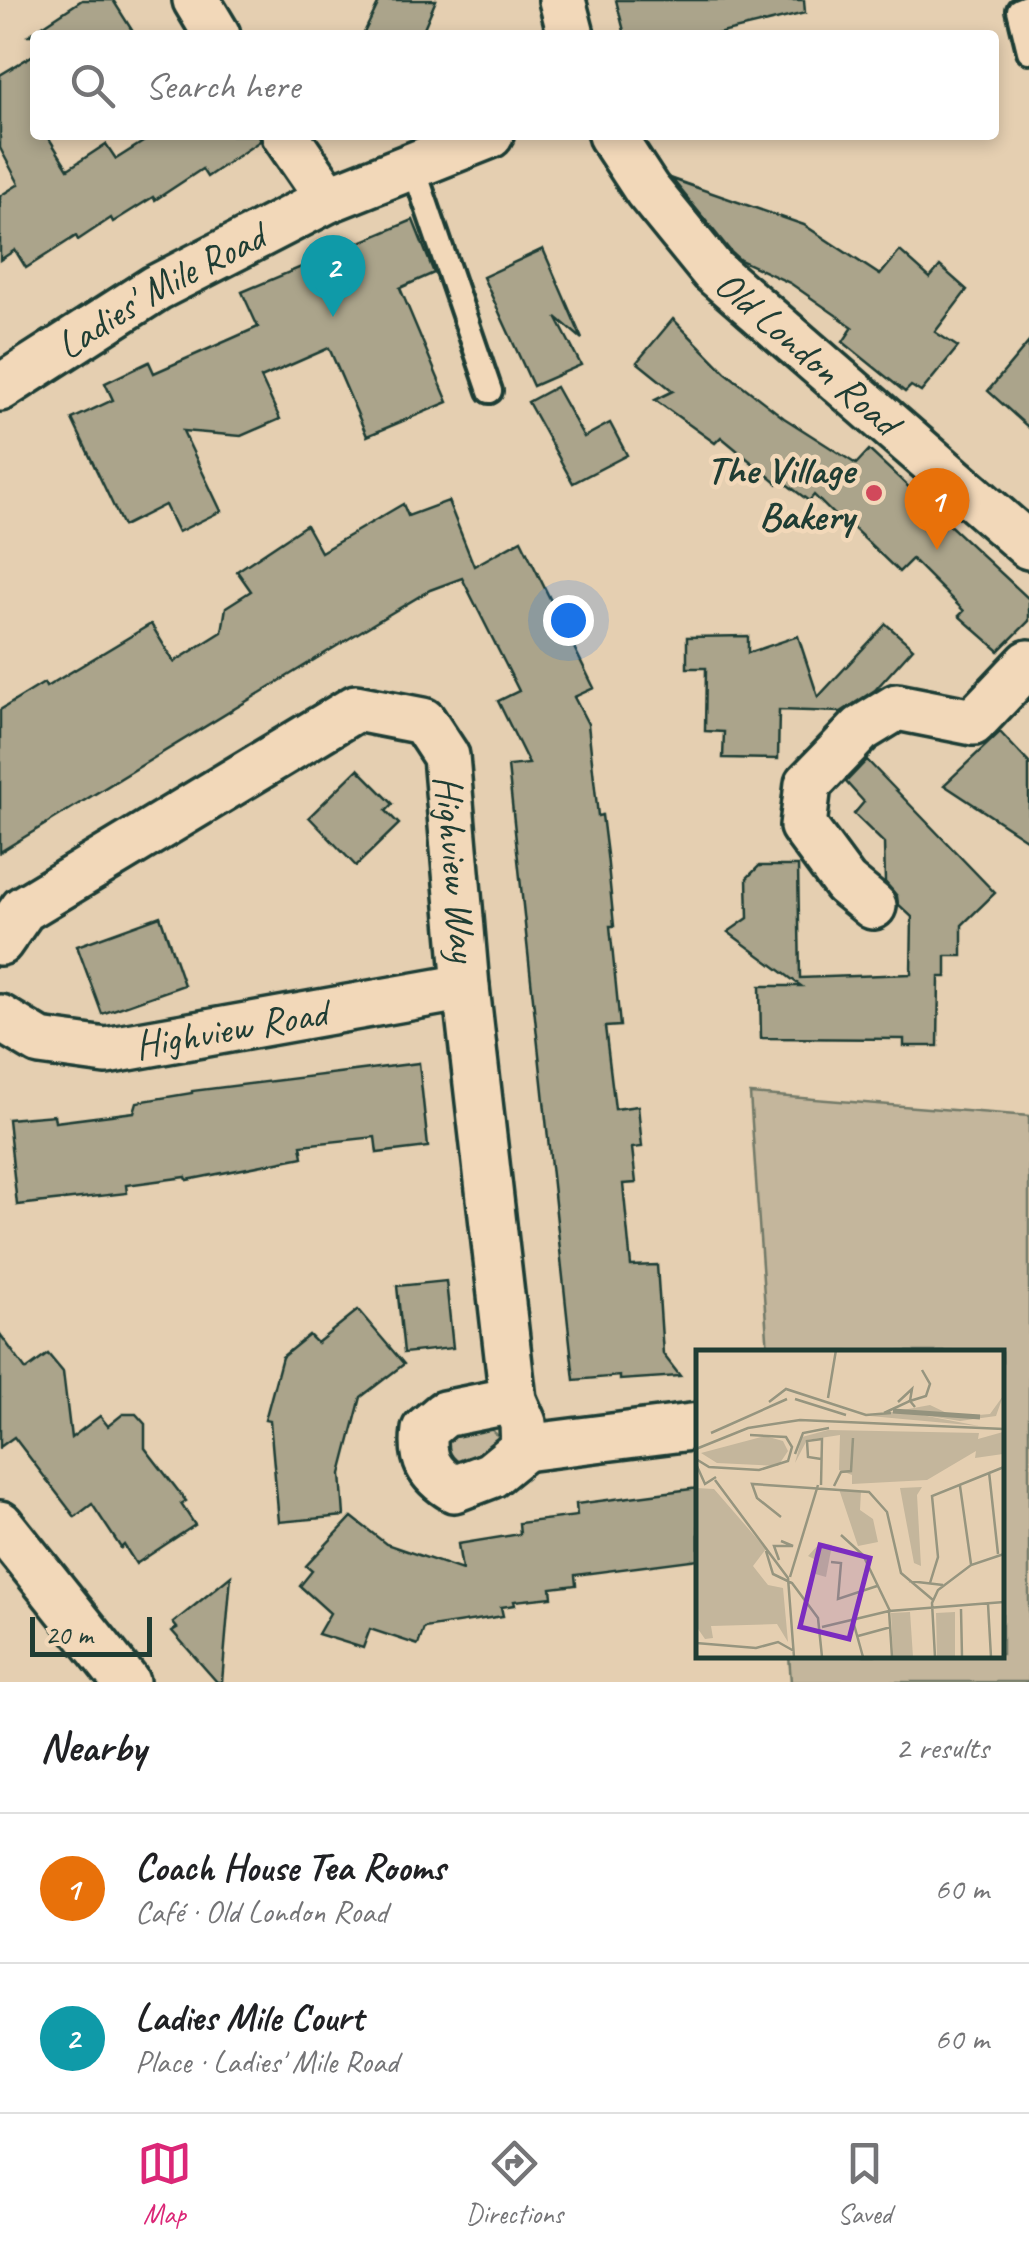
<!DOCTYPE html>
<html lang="en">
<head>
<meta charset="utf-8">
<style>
  body { margin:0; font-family:Caveat,sans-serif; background:#f2f2f2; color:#202124 }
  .scale { position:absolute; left:30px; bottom:25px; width:122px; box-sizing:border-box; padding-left:10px; border:5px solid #1f3d34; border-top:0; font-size:28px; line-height:35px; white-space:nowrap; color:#1f3d34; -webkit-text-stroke:8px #f2d8b9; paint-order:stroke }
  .you { position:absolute; left:568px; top:620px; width:35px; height:35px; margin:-25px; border:8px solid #fff; border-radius:50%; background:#1a73e8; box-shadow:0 0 0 15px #1a73e833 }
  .badge { display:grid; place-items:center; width:65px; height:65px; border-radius:50%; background:#db2777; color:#fff; font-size:32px; font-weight:700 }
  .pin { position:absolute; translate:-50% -82px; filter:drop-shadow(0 2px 5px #0008) }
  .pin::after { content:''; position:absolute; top:52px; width:35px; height:30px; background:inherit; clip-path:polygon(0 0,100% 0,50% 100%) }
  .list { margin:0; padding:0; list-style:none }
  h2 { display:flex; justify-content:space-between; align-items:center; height:130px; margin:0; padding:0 40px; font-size:42px }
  h2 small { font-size:32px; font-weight:400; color:#757577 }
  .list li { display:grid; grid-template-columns:65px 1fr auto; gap:30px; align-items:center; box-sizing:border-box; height:150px; padding:0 40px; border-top:2px solid #e0e0e0 }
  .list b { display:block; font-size:38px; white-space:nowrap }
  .list p { margin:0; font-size:32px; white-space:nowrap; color:#757577 }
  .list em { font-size:32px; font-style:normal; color:#757577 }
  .icon { flex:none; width:55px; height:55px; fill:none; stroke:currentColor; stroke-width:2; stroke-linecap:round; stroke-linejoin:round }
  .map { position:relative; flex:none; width:1029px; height:1682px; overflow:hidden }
  .search { position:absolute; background:#fff; box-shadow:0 5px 15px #0003; left:30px; right:30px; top:30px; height:110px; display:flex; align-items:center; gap:25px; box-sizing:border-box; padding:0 35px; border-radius:10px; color:#757577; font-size:38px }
  .sheet { height:430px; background:#fff }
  nav { display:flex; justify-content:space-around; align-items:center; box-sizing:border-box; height:140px; border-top:2px solid #e0e0e0; background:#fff; font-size:28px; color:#757577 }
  nav a { display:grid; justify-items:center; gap:5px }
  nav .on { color:#db2777 }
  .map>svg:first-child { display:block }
  .green { fill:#c4b69c; stroke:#727a68; stroke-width:2.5 }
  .building { fill:#aba48b; stroke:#1f3d34; stroke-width:2.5 }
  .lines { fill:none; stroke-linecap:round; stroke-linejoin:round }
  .service-casing { stroke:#1f3d34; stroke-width:30 }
  .minor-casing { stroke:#1f3d34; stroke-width:52 }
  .service { stroke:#f2d8b9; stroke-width:22 }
  .minor { stroke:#f2d8b9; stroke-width:45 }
  .poi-dot { fill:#d1495b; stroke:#f2d8b9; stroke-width:4 }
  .labels { text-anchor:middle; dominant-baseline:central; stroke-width:9; stroke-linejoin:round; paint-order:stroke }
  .street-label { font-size:40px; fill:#1f3d34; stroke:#f2d8b9 }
  .poi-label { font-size:40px; font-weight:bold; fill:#1f3d34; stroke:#f2d8b9; text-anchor:end }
  .inset-river { fill:none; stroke:#94937e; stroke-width:5 }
  .inset-road { fill:none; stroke:#96957f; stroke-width:2.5 }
  .view { fill:#7b2cbf; fill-opacity:0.15; stroke:#7b2cbf; stroke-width:5 }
  .inset-edge { fill:none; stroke:#1f3d34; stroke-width:5 }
</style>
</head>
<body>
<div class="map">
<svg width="1029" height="1682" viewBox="0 0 1029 1682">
  <rect width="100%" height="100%" fill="#e5cfb1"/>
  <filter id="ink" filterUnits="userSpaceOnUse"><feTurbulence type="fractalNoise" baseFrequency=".01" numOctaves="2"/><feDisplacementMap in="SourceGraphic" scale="20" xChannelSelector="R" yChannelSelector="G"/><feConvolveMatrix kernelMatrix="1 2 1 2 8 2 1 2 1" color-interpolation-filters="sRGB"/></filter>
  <g filter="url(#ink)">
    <!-- green -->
    <g class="green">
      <polygon points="750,1094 1029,1116 1029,1682 791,1682 789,1655 1002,1654 1002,1352 768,1352"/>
      <polygon points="489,1427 498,1436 498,1446 473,1469 444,1463 447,1433"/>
    </g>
    <!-- building -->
    <g class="building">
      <polygon points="82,0 113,0 135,35 29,35"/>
      <polygon points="380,0 436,0 421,35 363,35"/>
      <polygon points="616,0 804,0 805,13 713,35 625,35"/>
      <polygon points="35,54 35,135 47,135 68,169 106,144 116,159 154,135 259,135 260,141 207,177 202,169 155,200 153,197 113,222 111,218 78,240 76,236 26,268 15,250 0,260 0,196 19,184 0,148 0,75"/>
      <polygon points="672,179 804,225 880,275 900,251 930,278 940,266 967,290 935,332 958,347 921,392 911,386 905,392 843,342 853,327 790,283 740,260 732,253"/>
      <polygon points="413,220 434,273 400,288 448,402 367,436 329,348 261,378 280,419 241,436 183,431 221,511 178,532 165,505 123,526 72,419 113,400 105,383 149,362 154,373 258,327 242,292"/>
      <polygon points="543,249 582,339 556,317 581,365 533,386 483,277"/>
      <polygon points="673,319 725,372 784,418 856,464 869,450 1029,599 1029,621 999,651 959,616 964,611 912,559 899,572 842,517 839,520 814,495 809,501 781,480 778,484 721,437 715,443 655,400 673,391 637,362"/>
      <polygon points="1029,342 1029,428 988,391"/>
      <polygon points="556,387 584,437 610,423 627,455 573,483 528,402"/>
      <polygon points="448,501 474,566 521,540 594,688 574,697 588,724 598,816 602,815 607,855 614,926 610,926 620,1026 605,1027 615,1109 638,1106 642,1147 632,1148 636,1183 623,1184 631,1266 657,1265 663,1354 680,1376 620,1380 620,1376 574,1380 508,766 529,764 498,701 519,691 462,578 430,590 363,630 0,852 0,710 44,683 46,687 151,624 174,662 222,632 226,607 251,591 237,571 306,525 321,552 403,504 408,516"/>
      <polygon points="886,624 913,648 875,690 841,712 779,710 778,759 723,758 724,732 705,731 706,668 687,668 687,637 748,636 748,653 798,636 818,697"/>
      <polygon points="1000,732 1029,763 1029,841 944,785"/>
      <polygon points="867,760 995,893 962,925 962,956 946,956 946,977 939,977 938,1046 904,1046 904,1039 761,1038 760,986 801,986 728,932 748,918 747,878 759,866 798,866 800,978 911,974 912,917 898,904 897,896 885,882 884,843 854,814 864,802 846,782"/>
      <polygon points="358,769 393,804 386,811 399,824 356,866 309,817"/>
      <polygon points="160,916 184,985 102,1014 77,946"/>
      <polygon points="419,1063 428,1147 377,1153 375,1137 301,1145 303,1157 187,1180 186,1177 126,1185 127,1193 17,1205 8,1119 54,1115 55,1122 134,1112 137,1102 192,1093 192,1091"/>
      <polygon points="446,1281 453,1348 404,1353 397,1286"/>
      <polygon points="358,1310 404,1364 361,1397 341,1474 344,1516 279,1522 270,1421 265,1420 282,1357 309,1335 317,1343"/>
      <polygon points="0,1334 26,1370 48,1354 63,1372 71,1438 100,1416 108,1426 123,1414 136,1414 145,1424 145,1448 186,1501 181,1504 195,1525 136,1564 124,1545 121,1548 92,1504 75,1517 14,1437 0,1447"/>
      <polygon points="699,1488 699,1559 575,1575 576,1585 551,1588 552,1597 514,1601 515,1605 501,1607 503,1616 424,1628 418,1645 370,1629 363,1648 318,1634 330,1613 300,1586 312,1571 306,1566 352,1517 386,1544 462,1570 458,1544 520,1534 519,1523 577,1516 576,1504"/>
      <polygon points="231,1576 222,1682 217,1682 172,1631 177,1628 173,1623"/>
    </g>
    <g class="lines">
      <defs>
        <g id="service">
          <polyline points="1029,6 1019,10 1029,51"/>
          <polyline points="413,166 490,391"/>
        </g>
        <g id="minor">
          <polyline points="196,0 217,35"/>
          <polyline points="562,0 571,35"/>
          <polyline points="285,135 329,199"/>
          <path id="s1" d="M611,135L647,190L713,271L1029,546"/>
          <path id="s2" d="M0,388L156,288L329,199L490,135"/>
          <polyline points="873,906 845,883 803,826 808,784 861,729 897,707 973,722 1029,663"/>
          <path id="s3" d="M0,942L23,909L356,708L423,721L446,756L466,987L513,1400L523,1423L524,1448L699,1426"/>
          <path id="s4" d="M0,1018L40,1042L106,1051L466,987"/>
          <path d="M513,1400L444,1414L425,1430C421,1459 429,1474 454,1489L491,1475L524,1448"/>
          <polyline points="0,1524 126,1682"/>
        </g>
      </defs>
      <!-- service casing -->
      <use href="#service" class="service-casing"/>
      <!-- minor casing -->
      <use href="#minor" class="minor-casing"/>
      <!-- service -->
      <use href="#service" class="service"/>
      <!-- minor -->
      <use href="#minor" class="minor"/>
    </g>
  </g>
  <!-- markers -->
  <circle class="poi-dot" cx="874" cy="493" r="10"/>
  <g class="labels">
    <!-- street labels -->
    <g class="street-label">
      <text stroke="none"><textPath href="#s2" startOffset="188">Ladies' Mile Road</textPath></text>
      <text stroke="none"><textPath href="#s1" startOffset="295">Old London Road</textPath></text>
      <text stroke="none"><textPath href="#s3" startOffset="652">Highview Way</textPath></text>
      <text stroke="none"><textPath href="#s4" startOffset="240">Highview Road</textPath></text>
    </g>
    <!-- poi labels -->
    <g class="poi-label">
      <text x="854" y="470">The Village<tspan x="854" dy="46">Bakery</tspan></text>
    </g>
  </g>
  <!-- overview -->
  <g transform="translate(696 1350)">
    <rect width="308" height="308" fill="#e5cfb1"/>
    <path d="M307,46L300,66L264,71L221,64L283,76L174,66L234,55L259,67L294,64ZM132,80L283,83L282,89L307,82V104L279,108L280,101L231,130L156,134V125L143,120L144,85L111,90L99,113L106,87ZM69,86L87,91L92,101L82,116L21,113L5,103ZM226,137L221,145L225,216L218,213L204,138ZM0,138L18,139L70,199L57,216L72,235L87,238L92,292L81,274L15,276L17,288L9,289L0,276ZM143,139L165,141L164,160L177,169L182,192L162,196ZM124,193L136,195L130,227L116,223L118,209L112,206ZM214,262L217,307H197L195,263ZM259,262V307H241L240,263Z" fill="#c4b69c"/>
    <path class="inset-river" d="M197,61L284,67"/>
    <path class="inset-road" d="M132,48L140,0M99,49L150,65M73,52L90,39L170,65L195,63M219,57L214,51L230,46L234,34L226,20M188,63L214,51L216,39L202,52M15,83L91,49M0,99L52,78L104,70L308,79M99,104L107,83L133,78M0,109L13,117L63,120L92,111L96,97L90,87L54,85M125,109L112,107L111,91L126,89L125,135M0,114L9,134L20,127M293,122L302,204M19,130L92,228L98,307M138,136L145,122L155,121L157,88M264,136L275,214M85,167L61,148L56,134L173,142L191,162L205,223L237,250M145,185L167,205L194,261M70,201L77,224L96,233L122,268L126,307M83,210L78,196H97L85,191M135,212L145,213L142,249L181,236M94,227L122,135M213,231L247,235M234,233L242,207L236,146L308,117M292,254L295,307M265,259L266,307M193,261L196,307M157,271L167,307M126,277L193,261L308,252M162,286L195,277M0,293L60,298L82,292L98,301M239,307L236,253L242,240L275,215L308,204"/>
    <path class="view" d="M124,195L174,208L153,289L104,277Z"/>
    <rect width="308" height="308" class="inset-edge"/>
  </g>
</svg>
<div class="scale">20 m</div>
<div class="you"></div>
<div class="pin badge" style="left:937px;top:550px;background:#e8710a">1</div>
<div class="pin badge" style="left:333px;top:317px;background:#0f9aa8">2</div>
<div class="search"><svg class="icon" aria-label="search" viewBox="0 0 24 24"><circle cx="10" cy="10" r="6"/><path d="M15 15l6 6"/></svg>Search here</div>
</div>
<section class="sheet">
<h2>Nearby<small>2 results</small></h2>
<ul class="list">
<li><span class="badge" style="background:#e8710a">1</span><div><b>Coach House Tea Rooms</b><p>Café · Old London Road</p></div><em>60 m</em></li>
<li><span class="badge" style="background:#0f9aa8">2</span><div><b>Ladies Mile Court</b><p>Place · Ladies' Mile Road</p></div><em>60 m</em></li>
</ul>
</section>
<nav>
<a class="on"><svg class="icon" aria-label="map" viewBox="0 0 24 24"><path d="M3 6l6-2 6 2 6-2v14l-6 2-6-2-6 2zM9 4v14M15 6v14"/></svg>Map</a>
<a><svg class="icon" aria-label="directions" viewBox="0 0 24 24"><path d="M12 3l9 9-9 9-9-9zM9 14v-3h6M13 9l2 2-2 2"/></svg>Directions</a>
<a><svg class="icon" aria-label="saved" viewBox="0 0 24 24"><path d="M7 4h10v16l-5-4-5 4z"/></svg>Saved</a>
</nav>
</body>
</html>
